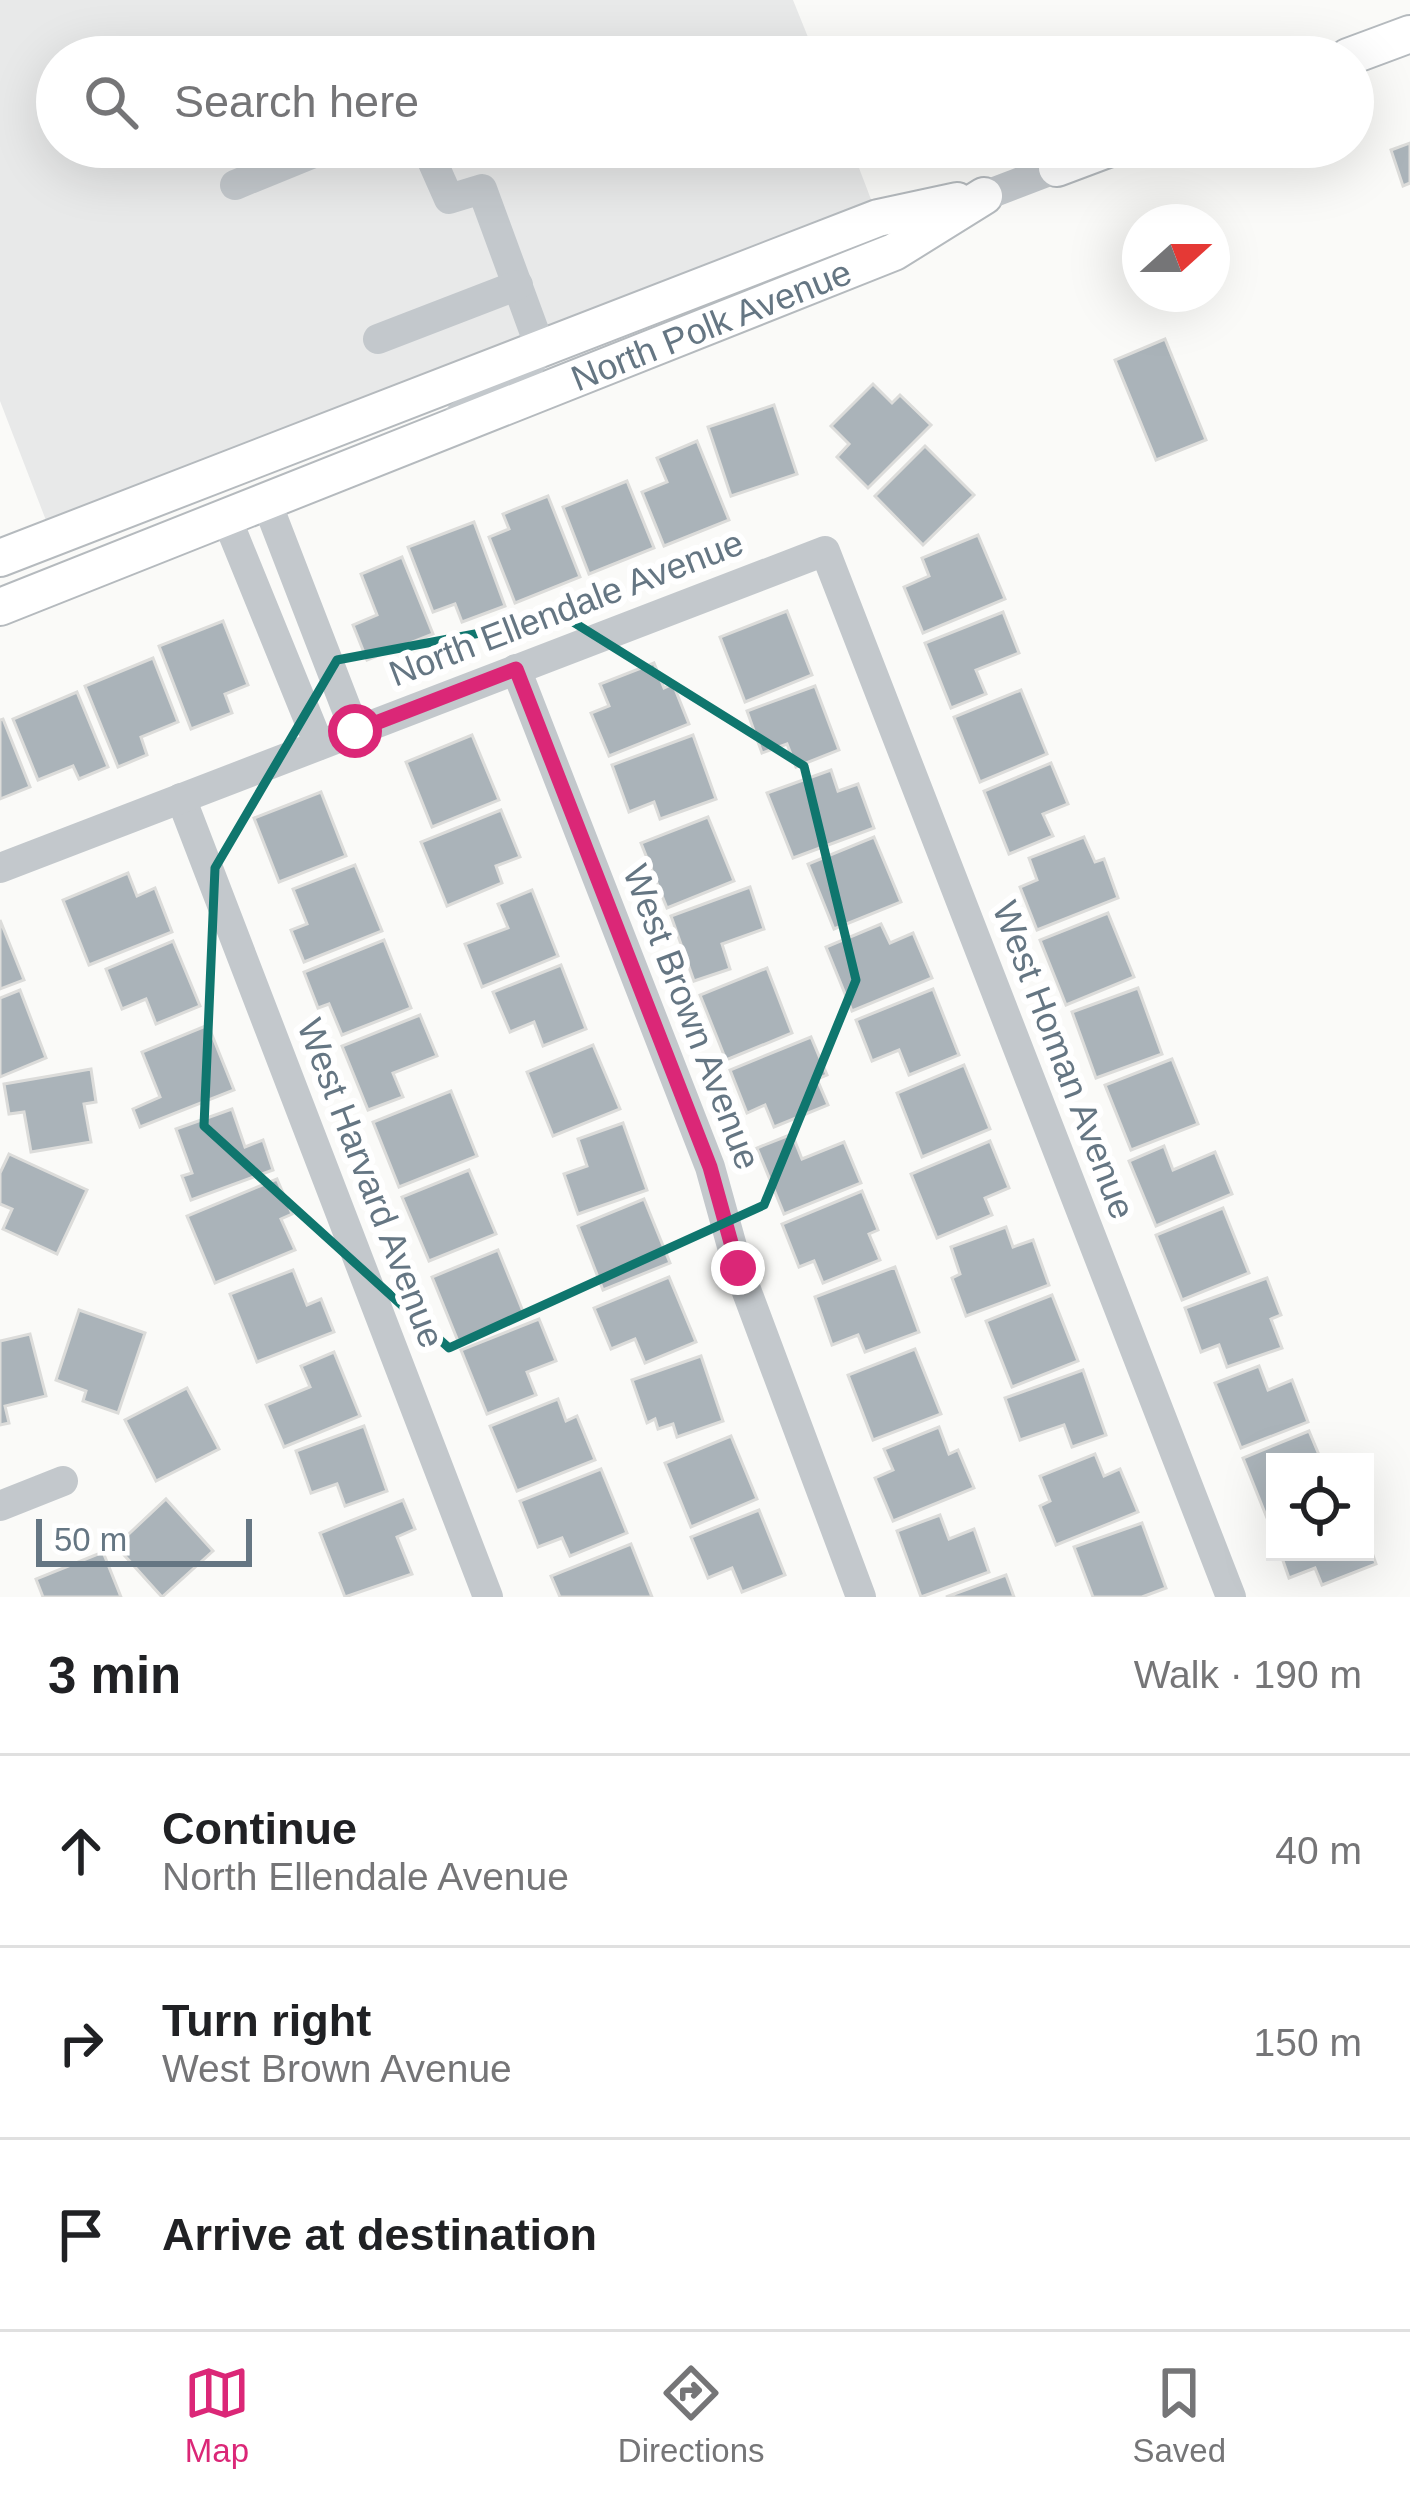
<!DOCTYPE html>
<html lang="en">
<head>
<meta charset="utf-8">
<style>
  body { margin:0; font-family:Arial,sans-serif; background:#f2f2f2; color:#202124 }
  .controls { position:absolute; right:36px; bottom:36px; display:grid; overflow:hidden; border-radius:0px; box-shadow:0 12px 48px #0002 }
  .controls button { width:108px; height:108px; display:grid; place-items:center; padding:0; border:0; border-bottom:3px solid #e0e0e0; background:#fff; color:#202124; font:60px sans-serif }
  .compass { position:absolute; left:1122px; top:204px; width:108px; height:108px; border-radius:50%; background:#fff; box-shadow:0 12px 48px #0002; rotate:69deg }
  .scale { position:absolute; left:36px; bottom:30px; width:216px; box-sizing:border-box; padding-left:12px; border:6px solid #657683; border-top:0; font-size:33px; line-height:42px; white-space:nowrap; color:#657683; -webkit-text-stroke:9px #fff; paint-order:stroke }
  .stop { position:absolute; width:36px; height:36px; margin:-27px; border:9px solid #db2777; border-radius:50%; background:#fff }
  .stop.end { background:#db2777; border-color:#fff; box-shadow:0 3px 12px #0008 }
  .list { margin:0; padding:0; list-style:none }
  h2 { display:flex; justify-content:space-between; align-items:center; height:156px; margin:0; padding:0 48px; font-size:51px }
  h2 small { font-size:39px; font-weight:400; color:#757577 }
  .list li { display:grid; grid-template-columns:78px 1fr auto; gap:36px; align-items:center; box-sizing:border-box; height:192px; padding:0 48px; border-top:3px solid #e0e0e0 }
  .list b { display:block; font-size:45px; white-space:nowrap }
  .list p { margin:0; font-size:39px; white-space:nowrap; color:#757577 }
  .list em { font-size:39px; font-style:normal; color:#757577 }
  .icon { flex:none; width:66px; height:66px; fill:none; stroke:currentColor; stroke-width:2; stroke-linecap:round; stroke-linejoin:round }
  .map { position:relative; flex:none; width:1410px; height:1597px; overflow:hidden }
  .search { position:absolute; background:#fff; box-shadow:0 12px 48px #0002; left:36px; right:36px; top:36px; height:132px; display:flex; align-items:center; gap:30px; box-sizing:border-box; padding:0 42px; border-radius:66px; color:#757577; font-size:45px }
  .sheet { height:732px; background:#fff }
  nav { display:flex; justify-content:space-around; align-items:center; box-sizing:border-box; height:168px; border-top:3px solid #e0e0e0; background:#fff; font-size:33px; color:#757577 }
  nav a { display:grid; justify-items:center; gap:6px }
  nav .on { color:#db2777 }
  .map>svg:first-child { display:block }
  .built { fill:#e8e9e9 }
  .building { fill:#aab3b9; stroke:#dcdcda; stroke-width:3 }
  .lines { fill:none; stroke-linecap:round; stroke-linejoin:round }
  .major-casing { stroke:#b5babe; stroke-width:40 }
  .minor { stroke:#c3c8cc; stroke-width:30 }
  .major { stroke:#fff; stroke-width:36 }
  .route { stroke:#db2777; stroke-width:15 }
  .marked { fill:none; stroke:#0f766e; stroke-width:9; stroke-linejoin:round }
  .labels { text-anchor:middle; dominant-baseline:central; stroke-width:12; stroke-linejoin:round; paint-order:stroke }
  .street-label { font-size:36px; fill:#657683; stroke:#fff }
</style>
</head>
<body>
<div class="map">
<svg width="1410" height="1597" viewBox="0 0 1410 1597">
  <rect width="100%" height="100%" fill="#fafaf8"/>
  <!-- built -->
  <polygon class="built" points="0,0 793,0 816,57 57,57 57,147 851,147 872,202 47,523 0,401"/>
  <!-- building -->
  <g class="building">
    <polygon points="1410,143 1410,183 1403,186 1391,150"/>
    <polygon points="1165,339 1206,440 1156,460 1115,360"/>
    <polygon points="873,384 892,403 900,395 931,425 868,488 837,457 849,444 831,426"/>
    <polygon points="774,405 797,474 731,496 708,427"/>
    <polygon points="697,441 729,520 664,546 642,492 667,482 657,458"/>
    <polygon points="925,446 974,495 923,545 875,496"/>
    <polygon points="627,481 654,548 589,574 563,507"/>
    <polygon points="548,496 580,577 515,603 489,537 509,529 503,514"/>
    <polygon points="474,522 505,606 462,622 455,604 433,612 408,547"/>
    <polygon points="978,535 1005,599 923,633 904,587 929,576 922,558"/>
    <polygon points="402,557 433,634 367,660 353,625 377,615 361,574"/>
    <polygon points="787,611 812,675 745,702 720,637"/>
    <polygon points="1003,612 1019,653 976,670 986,694 951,708 925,643"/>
    <polygon points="223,621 248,685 225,694 232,713 191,729 159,646"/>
    <polygon points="153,658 178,722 141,737 147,755 118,767 85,686"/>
    <polygon points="654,663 664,688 673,684 689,724 609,756 591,713 609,706 600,684"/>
    <polygon points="815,686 839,750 796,767 787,744 762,753 747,711"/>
    <polygon points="1021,690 1047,754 980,782 954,717"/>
    <polygon points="77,692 108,767 79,779 73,766 38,780 13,719"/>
    <polygon points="3,719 30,787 0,799 0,720"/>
    <polygon points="472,735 499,800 432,827 406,762"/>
    <polygon points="693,735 716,799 660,819 654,802 629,812 612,765"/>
    <polygon points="1051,763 1068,804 1043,814 1053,836 1009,854 984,791"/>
    <polygon points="831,770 838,791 858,784 874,828 793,858 767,793"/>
    <polygon points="321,792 346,856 279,882 254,818"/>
    <polygon points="501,810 520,857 496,866 502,883 447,906 421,842"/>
    <polygon points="708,817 734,881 667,908 641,843"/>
    <polygon points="874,837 901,902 834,929 808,864"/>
    <polygon points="1084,837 1095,862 1104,859 1118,898 1037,930 1020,887 1037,880 1029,858"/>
    <polygon points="355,865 382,931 304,962 291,930 307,924 293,889"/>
    <polygon points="128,873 137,896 155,888 172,932 89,965 63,900"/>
    <polygon points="750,887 764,929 722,944 730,969 694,981 671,916"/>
    <polygon points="532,890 558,956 482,987 465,944 508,928 498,904"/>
    <polygon points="1108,913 1134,977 1066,1005 1040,940"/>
    <polygon points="0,920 24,980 0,989"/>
    <polygon points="881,924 890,943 913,933 932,978 852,1011 826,947"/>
    <polygon points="384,940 411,1008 342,1035 329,1004 318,1008 304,972"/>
    <polygon points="173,941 200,1006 156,1024 146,999 122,1009 106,969"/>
    <polygon points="561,965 586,1029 543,1046 534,1022 510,1032 493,992"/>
    <polygon points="767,968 792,1033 726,1060 700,995"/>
    <polygon points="1138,988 1162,1054 1096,1078 1072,1012"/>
    <polygon points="933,989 959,1055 909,1075 899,1050 872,1061 856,1020"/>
    <polygon points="20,990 46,1058 0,1077 0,998"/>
    <polygon points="420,1015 437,1056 393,1073 403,1097 368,1110 342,1046"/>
    <polygon points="208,1025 234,1090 140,1127 133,1109 160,1097 142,1052"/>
    <polygon points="811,1037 827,1075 817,1079 828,1105 774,1127 765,1105 747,1113 730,1070"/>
    <polygon points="593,1045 620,1109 553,1136 527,1072"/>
    <polygon points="1172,1059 1198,1124 1131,1150 1105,1085"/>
    <polygon points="964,1065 990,1129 922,1157 897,1093"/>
    <polygon points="91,1069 96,1102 84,1104 91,1142 31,1152 24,1112 9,1114 4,1084"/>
    <polygon points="451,1091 477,1156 399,1187 373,1122"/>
    <polygon points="232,1109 245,1147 263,1140 273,1170 191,1200 182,1176 192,1173 176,1129"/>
    <polygon points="623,1123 647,1190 578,1214 564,1174 587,1166 578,1139"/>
    <polygon points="792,1134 802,1159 844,1142 861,1183 784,1214 757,1148"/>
    <polygon points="990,1141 1009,1188 985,1198 992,1215 937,1238 911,1174"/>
    <polygon points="1164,1146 1173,1170 1215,1152 1232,1194 1156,1226 1129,1161"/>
    <polygon points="9,1154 87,1190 57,1254 3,1229 12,1209 0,1204 0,1173"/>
    <polygon points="469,1170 496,1234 429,1261 402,1197"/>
    <polygon points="277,1179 292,1214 281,1219 295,1250 215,1283 187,1216"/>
    <polygon points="862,1191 878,1230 869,1234 880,1260 823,1283 814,1261 799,1267 782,1224"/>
    <polygon points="644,1199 670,1263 603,1290 578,1226"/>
    <polygon points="1223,1208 1249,1273 1182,1300 1156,1235"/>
    <polygon points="1006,1227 1013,1247 1033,1240 1049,1285 966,1316 952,1278 960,1274 951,1247"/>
    <polygon points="498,1250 524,1314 458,1341 432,1277"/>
    <polygon points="895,1267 919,1332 865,1352 858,1335 832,1345 815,1297"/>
    <polygon points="293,1270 307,1305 321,1299 334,1332 257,1362 230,1294"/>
    <polygon points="669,1277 696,1342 645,1363 635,1339 611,1349 594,1308"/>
    <polygon points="1267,1278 1281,1315 1271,1319 1282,1348 1227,1367 1219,1345 1201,1352 1185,1308"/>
    <polygon points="1052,1295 1078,1361 1012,1387 986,1321"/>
    <polygon points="79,1310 145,1333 118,1413 83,1401 86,1391 56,1380"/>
    <polygon points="539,1319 556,1361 527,1372 536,1395 487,1414 461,1350"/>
    <polygon points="30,1334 46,1396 5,1406 9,1423 0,1425 0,1341"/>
    <polygon points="915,1349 941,1414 873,1440 848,1375"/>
    <polygon points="334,1352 360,1416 284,1447 266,1405 310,1387 301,1366"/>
    <polygon points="701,1356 723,1421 677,1437 673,1424 658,1429 655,1419 647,1423 632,1380"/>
    <polygon points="1259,1366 1268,1390 1292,1380 1308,1422 1241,1448 1215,1383"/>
    <polygon points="1083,1370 1106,1435 1072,1447 1064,1425 1020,1440 1005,1398"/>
    <polygon points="187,1388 219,1449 156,1481 125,1420"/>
    <polygon points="558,1399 566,1421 577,1416 595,1460 517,1491 490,1426"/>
    <polygon points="364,1426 387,1491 345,1506 337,1484 311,1493 296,1451"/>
    <polygon points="939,1427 949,1454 958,1450 974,1488 893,1521 875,1478 893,1470 884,1449"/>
    <polygon points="1309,1431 1322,1462 1275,1462 1275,1520 1269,1523 1243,1458"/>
    <polygon points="731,1436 757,1499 691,1527 665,1463"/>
    <polygon points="1095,1454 1104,1476 1120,1469 1138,1512 1056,1545 1040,1506 1050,1501 1040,1476"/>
    <polygon points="601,1469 627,1533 570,1556 562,1538 538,1547 520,1501"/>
    <polygon points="166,1499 213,1551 162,1597 116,1546"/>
    <polygon points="403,1500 415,1529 397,1537 412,1574 345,1597 320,1533"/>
    <polygon points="759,1510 785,1575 742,1592 732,1568 708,1578 691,1537"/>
    <polygon points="940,1515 949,1539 974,1529 989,1572 921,1597 897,1531"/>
    <polygon points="1142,1523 1166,1588 1142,1597 1093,1597 1074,1547"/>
    <polygon points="1365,1533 1376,1564 1322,1585 1315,1568 1289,1578 1280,1552 1365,1552"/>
    <polygon points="631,1544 652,1597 560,1597 551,1576"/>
    <polygon points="103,1552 121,1597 43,1597 36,1579"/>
    <polygon points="1006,1575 1014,1597 946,1597"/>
  </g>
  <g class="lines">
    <defs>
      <g id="major">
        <polyline points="1348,57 1410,34"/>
        <polyline points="1057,168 1113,147"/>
        <polyline points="0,558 878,218 957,201"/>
        <path id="s1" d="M0,607L894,252L984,196"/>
      </g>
    </defs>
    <!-- major casing -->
    <use href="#major" class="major-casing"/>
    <!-- minor -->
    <g class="minor">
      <polyline points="426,147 449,199 482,189 540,347 528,367 460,416"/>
      <polyline points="235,185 328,147"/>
      <polyline points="984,196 1057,168"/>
      <polyline points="378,339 518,285"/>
      <polyline points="267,503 355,731"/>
      <polyline points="227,519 319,745"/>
      <polyline points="516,669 710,1167 738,1268 861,1597"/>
      <polyline points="181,798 488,1597"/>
      <polyline points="0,868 825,551 1231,1597"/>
      <polyline points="0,1506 63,1481"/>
    </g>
    <!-- major -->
    <use href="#major" class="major"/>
  </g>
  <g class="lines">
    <!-- route -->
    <polyline class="route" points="355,731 516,669 710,1167 738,1268"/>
  </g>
  <!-- marked area -->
  <path class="marked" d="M565,617L804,766L856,980L764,1205L449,1348L204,1126L215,868L337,660Z"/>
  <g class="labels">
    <!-- street labels -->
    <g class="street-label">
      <text stroke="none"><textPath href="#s1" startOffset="765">North Polk Avenue</textPath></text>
      <text transform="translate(566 608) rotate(-21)">North Ellendale Avenue</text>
      <text transform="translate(692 1017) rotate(69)">West Brown Avenue</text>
      <text transform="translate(1064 1060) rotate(69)">West Homan Avenue</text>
      <text transform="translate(371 1183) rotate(69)">West Harvard Avenue</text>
    </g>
  </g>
</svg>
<div class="controls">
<button><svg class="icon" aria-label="locate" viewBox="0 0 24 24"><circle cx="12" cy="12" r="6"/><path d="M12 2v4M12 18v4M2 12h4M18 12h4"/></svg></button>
</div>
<svg class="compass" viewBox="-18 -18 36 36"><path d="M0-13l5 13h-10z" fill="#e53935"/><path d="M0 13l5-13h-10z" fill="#757577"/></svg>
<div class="scale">50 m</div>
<div class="stop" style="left:355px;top:731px"></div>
<div class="stop end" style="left:738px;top:1268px"></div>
<div class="search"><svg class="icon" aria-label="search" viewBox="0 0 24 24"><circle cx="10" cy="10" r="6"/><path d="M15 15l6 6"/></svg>Search here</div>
</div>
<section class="sheet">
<h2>3 min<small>Walk · 190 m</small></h2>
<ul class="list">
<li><svg class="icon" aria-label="ahead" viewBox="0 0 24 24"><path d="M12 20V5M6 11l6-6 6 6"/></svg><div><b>Continue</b><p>North Ellendale Avenue</p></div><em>40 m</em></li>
<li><svg class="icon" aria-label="right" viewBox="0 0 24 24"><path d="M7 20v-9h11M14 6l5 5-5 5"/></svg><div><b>Turn right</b><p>West Brown Avenue</p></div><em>150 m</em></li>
<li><svg class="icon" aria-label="arrive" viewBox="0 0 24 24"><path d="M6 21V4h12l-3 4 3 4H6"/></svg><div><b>Arrive at destination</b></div></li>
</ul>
</section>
<nav>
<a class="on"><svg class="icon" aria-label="map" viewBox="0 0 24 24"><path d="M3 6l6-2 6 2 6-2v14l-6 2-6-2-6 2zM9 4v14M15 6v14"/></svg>Map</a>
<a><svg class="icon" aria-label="directions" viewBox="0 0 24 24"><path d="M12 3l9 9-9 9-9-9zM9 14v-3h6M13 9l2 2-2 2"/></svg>Directions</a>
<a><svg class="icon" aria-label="saved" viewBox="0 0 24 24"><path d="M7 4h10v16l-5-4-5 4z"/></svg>Saved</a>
</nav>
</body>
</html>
